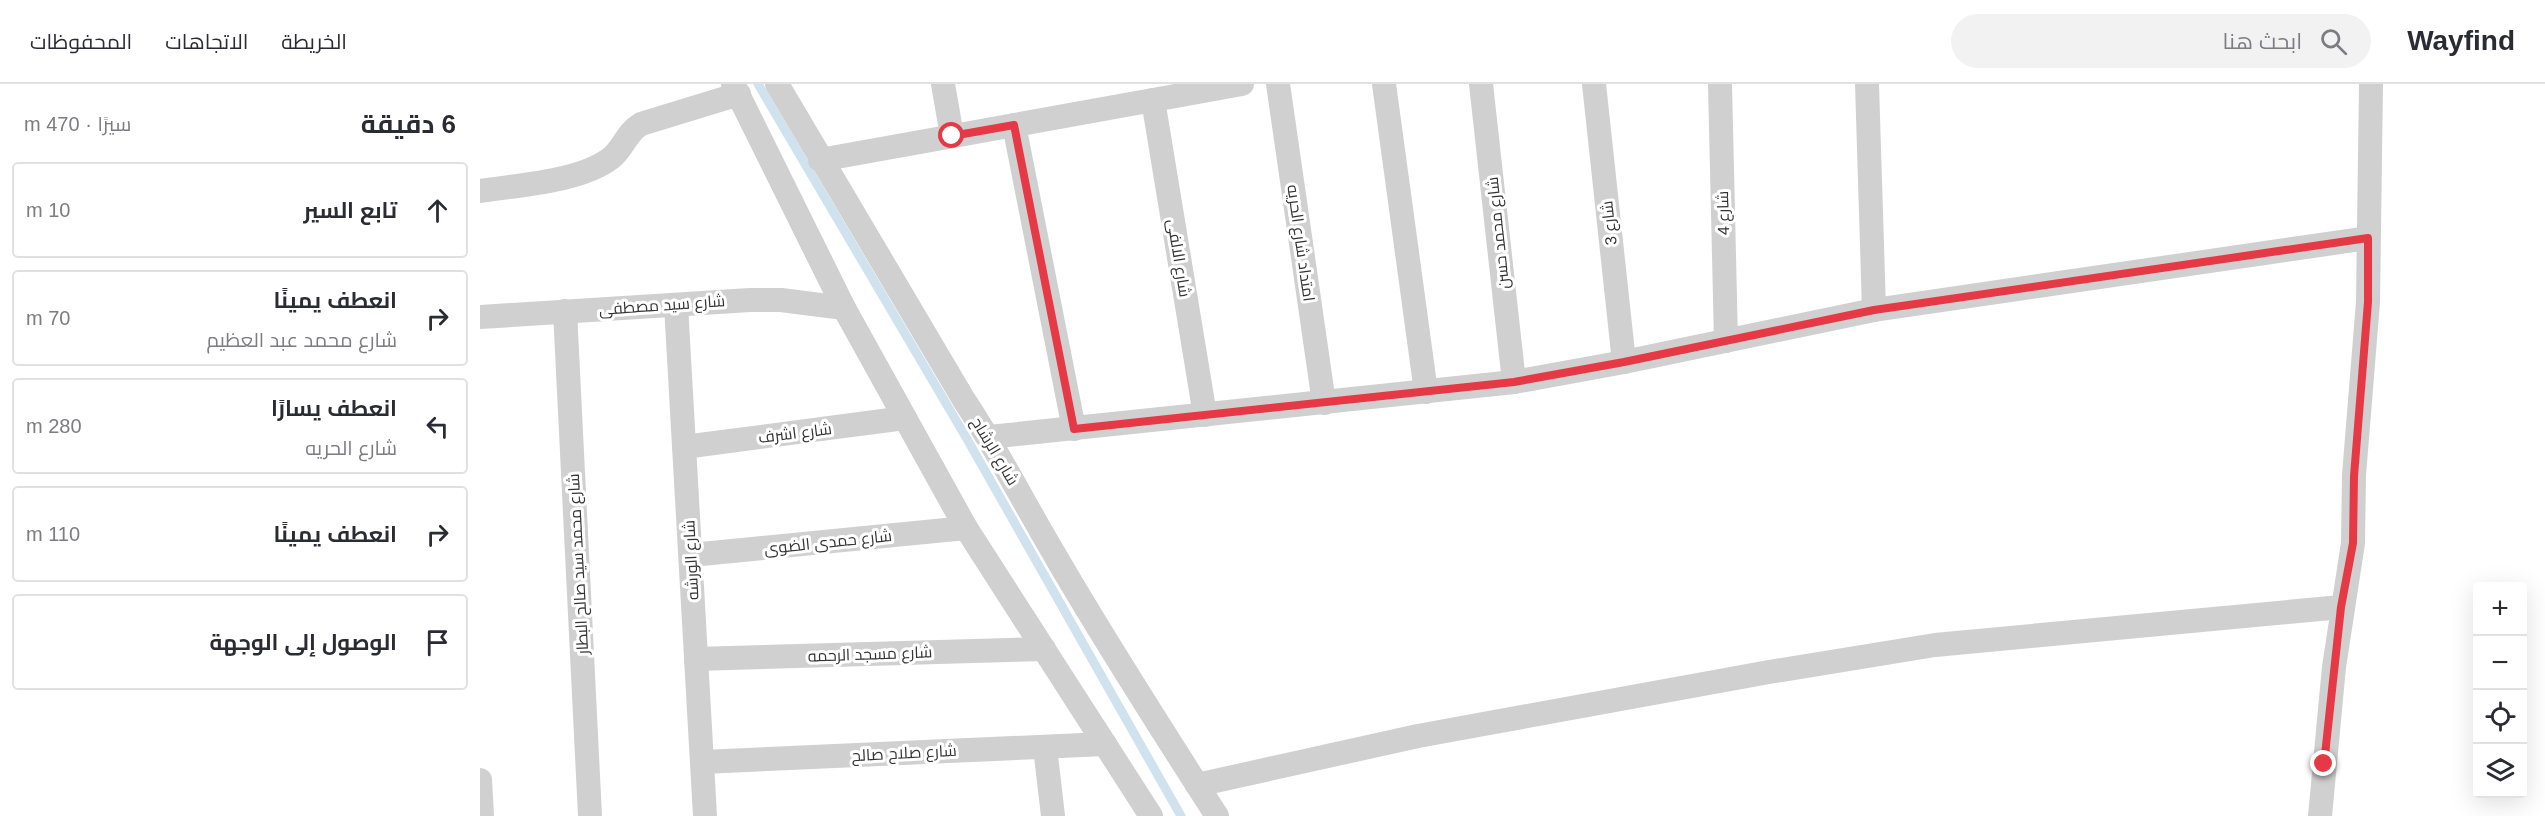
<!DOCTYPE html>
<html lang="ar">
<head>
<meta charset="utf-8">
<style>
  body { margin:0; font-family:Helvetica,Cairo,sans-serif; background:#f2f2f3; color:#2b2b33; direction:rtl }
  .controls { position:absolute; right:18px; bottom:18px; display:grid; overflow:hidden; border-radius:6px; box-shadow:0 6px 24px #0002 }
  .controls button { width:54px; height:54px; display:grid; place-items:center; padding:0; border:0; border-bottom:2px solid #e1e1e2; background:#fff; color:#2b2b33; font:30px sans-serif }
  .stop { position:absolute; width:18px; height:18px; margin:-14px; border:4px solid #e63946; border-radius:50%; background:#fff }
  .stop.end { background:#e63946; border-color:#fff; box-shadow:0 2px 6px #0008 }
  .list { margin:0; padding:0; list-style:none }
  h2 { display:flex; justify-content:space-between; align-items:center; height:78px; margin:0; padding:0 24px; font-size:26px }
  h2 small { font-size:20px; font-weight:400; color:#7c7c81 }
  .list li { display:grid; grid-template-columns:39px 1fr auto; gap:18px; align-items:center; box-sizing:border-box; height:96px; margin:0 12px 12px; padding:0 12px; border:2px solid #e1e1e2; border-radius:6px }
  .list b { display:block; font-size:22px; white-space:nowrap }
  .list p { margin:0; font-size:20px; white-space:nowrap; color:#7c7c81 }
  .list em { font-size:20px; font-style:normal; color:#7c7c81 }
  .icon { flex:none; width:33px; height:33px; fill:none; stroke:currentColor; stroke-width:2; stroke-linecap:round; stroke-linejoin:round }
  .map { position:relative; flex:none; width:2065px; height:732px; overflow:hidden; direction:ltr }
  header { display:flex; align-items:center; gap:36px; box-sizing:border-box; height:84px; padding:0 30px; background:#fff; border-bottom:2px solid #e1e1e2 }
  header strong { font-size:28px }
  nav { display:flex; gap:33px; margin-inline-start:auto; font-size:21px }
  .search { width:420px; height:54px; background:#f2f2f3; display:flex; align-items:center; gap:15px; box-sizing:border-box; padding:0 21px; border-radius:33px; color:#7c7c81; font-size:22px }
  main { display:flex }
  aside { flex:1; background:#fff }
  .map>svg:first-child { display:block }
  .lines { fill:none; stroke-linecap:round; stroke-linejoin:round }
  .stream { stroke:#cfe2ee; stroke-width:9 }
  .minor { stroke:#d0d0d0; stroke-width:24 }
  .route { stroke:#e63946; stroke-width:8 }
  .labels { text-anchor:middle; dominant-baseline:central; stroke-width:6; stroke-linejoin:round; paint-order:stroke }
  .street-label { font-size:16px; fill:#333; stroke:#fff }
</style>
</head>
<body>
<header>
<strong>Wayfind</strong>
<div class="search"><svg class="icon" aria-label="search" viewBox="0 0 24 24"><circle cx="10" cy="10" r="6"/><path d="M15 15l6 6"/></svg>ابحث هنا</div>
<nav><a>الخريطة</a><a>الاتجاهات</a><a>المحفوظات</a></nav>
</header>
<main>
<div class="map">
<svg width="2065" height="732" viewBox="0 0 2065 732">
  <rect width="100%" height="100%" fill="#fff"/>
  <g class="lines">
    <!-- stream -->
    <polyline class="stream" points="278,0 487,355 701,732"/>
    <!-- minor -->
    <g class="minor">
      <polyline points="253,0 364,224 486,444 671,732"/>
      <path d="M297,0L484,316C518,367 545,421 576,473C627,561 682,646 737,732"/>
      <polyline points="463,0 472,52"/>
      <polyline points="798,0 844,319"/>
      <polyline points="904,0 946,308"/>
      <polyline points="1001,0 1034,298"/>
      <polyline points="1114,0 1144,278"/>
      <polyline points="1240,0 1246,257"/>
      <polyline points="1387,0 1394,226"/>
      <polyline points="673,16 725,331"/>
      <polyline points="534,41 594,345"/>
      <polyline points="340,76 762,0"/>
      <path d="M0,107C37,101 100,98 131,74C143,65 146,49 161,40L259,10"/>
      <polyline points="196,221 225,732"/>
      <polyline points="85,227 110,732"/>
      <polyline points="0,233 270,216 301,216 364,224"/>
      <polyline points="509,353 1034,298 1144,278 1394,226 1888,154"/>
      <polyline points="204,363 425,334"/>
      <polyline points="211,471 486,444"/>
      <polyline points="216,575 564,565"/>
      <polyline points="565,663 573,732"/>
      <polyline points="222,678 625,660"/>
      <polyline points="0,696 2,732"/>
      <polyline points="717,701 938,652 1289,588 1455,561 1861,523"/>
      <polyline points="1840,732 1854,583 1873,459 1874,391 1888,218 1891,0"/>
    </g>
  </g>
  <g class="lines">
    <!-- route -->
    <polyline class="route" points="472,52 534,41 594,345 1034,298 1144,278 1394,226 1888,154 1888,218 1874,392 1873,459 1861,523 1844,680"/>
  </g>
  <g class="labels">
    <!-- street labels -->
    <g class="street-label">
      <text transform="translate(1243 129) rotate(-91)">شارع 4</text>
      <text transform="translate(1129 139) rotate(-96)">شارع 3</text>
      <text transform="translate(1018 149) rotate(-96)">شارع محمد حسن</text>
      <text transform="translate(821 159) rotate(82)">امتداد شارع الحريه</text>
      <text transform="translate(699 174) rotate(81)">شارع الالفى</text>
      <text transform="translate(182 221) rotate(-4)">شارع سيد مصطفى</text>
      <text transform="translate(315 349) rotate(-7)">شارع اشرف</text>
      <text transform="translate(515 367) rotate(59)">شارع الرشاح</text>
      <text transform="translate(348 458) rotate(-6)">شارع حمدى الضوى</text>
      <text transform="translate(211 476) rotate(-93)">شارع الورشه</text>
      <text transform="translate(98 480) rotate(-93)">شارع محمد سيد صالح البطار</text>
      <text transform="translate(390 570) rotate(-2)">شارع مسجد الرحمه</text>
      <text transform="translate(424 669) rotate(-3)">شارع صلاح صالح</text>
    </g>
  </g>
</svg>
<div class="controls">
<button>+</button>
<button>−</button>
<button><svg class="icon" aria-label="locate" viewBox="0 0 24 24"><circle cx="12" cy="12" r="6"/><path d="M12 2v4M12 18v4M2 12h4M18 12h4"/></svg></button>
<button><svg class="icon" aria-label="layers" viewBox="0 0 24 24"><path d="M12 4l9 5-9 5-9-5zM3 14l9 5 9-5"/></svg></button>
</div>
<div class="stop" style="left:472px;top:52px"></div>
<div class="stop end" style="left:1844px;top:680px"></div>
</div>
<aside>
<h2>6 دقيقة<small>سيرًا · 470 m</small></h2>
<ul class="list">
<li><svg class="icon" aria-label="ahead" viewBox="0 0 24 24"><path d="M12 20V5M6 11l6-6 6 6"/></svg><div><b>تابع السير</b></div><em>10 m</em></li>
<li><svg class="icon" aria-label="right" viewBox="0 0 24 24"><path d="M7 20v-9h11M14 6l5 5-5 5"/></svg><div><b>انعطف يمينًا</b><p>شارع محمد عبد العظيم</p></div><em>70 m</em></li>
<li><svg class="icon" aria-label="left" viewBox="0 0 24 24"><path d="M17 20v-9H6M10 6l-5 5 5 5"/></svg><div><b>انعطف يسارًا</b><p>شارع الحريه</p></div><em>280 m</em></li>
<li><svg class="icon" aria-label="right" viewBox="0 0 24 24"><path d="M7 20v-9h11M14 6l5 5-5 5"/></svg><div><b>انعطف يمينًا</b></div><em>110 m</em></li>
<li><svg class="icon" aria-label="arrive" viewBox="0 0 24 24"><path d="M6 21V4h12l-3 4 3 4H6"/></svg><div><b>الوصول إلى الوجهة</b></div></li>
</ul>
</aside>
</main>
</body>
</html>
